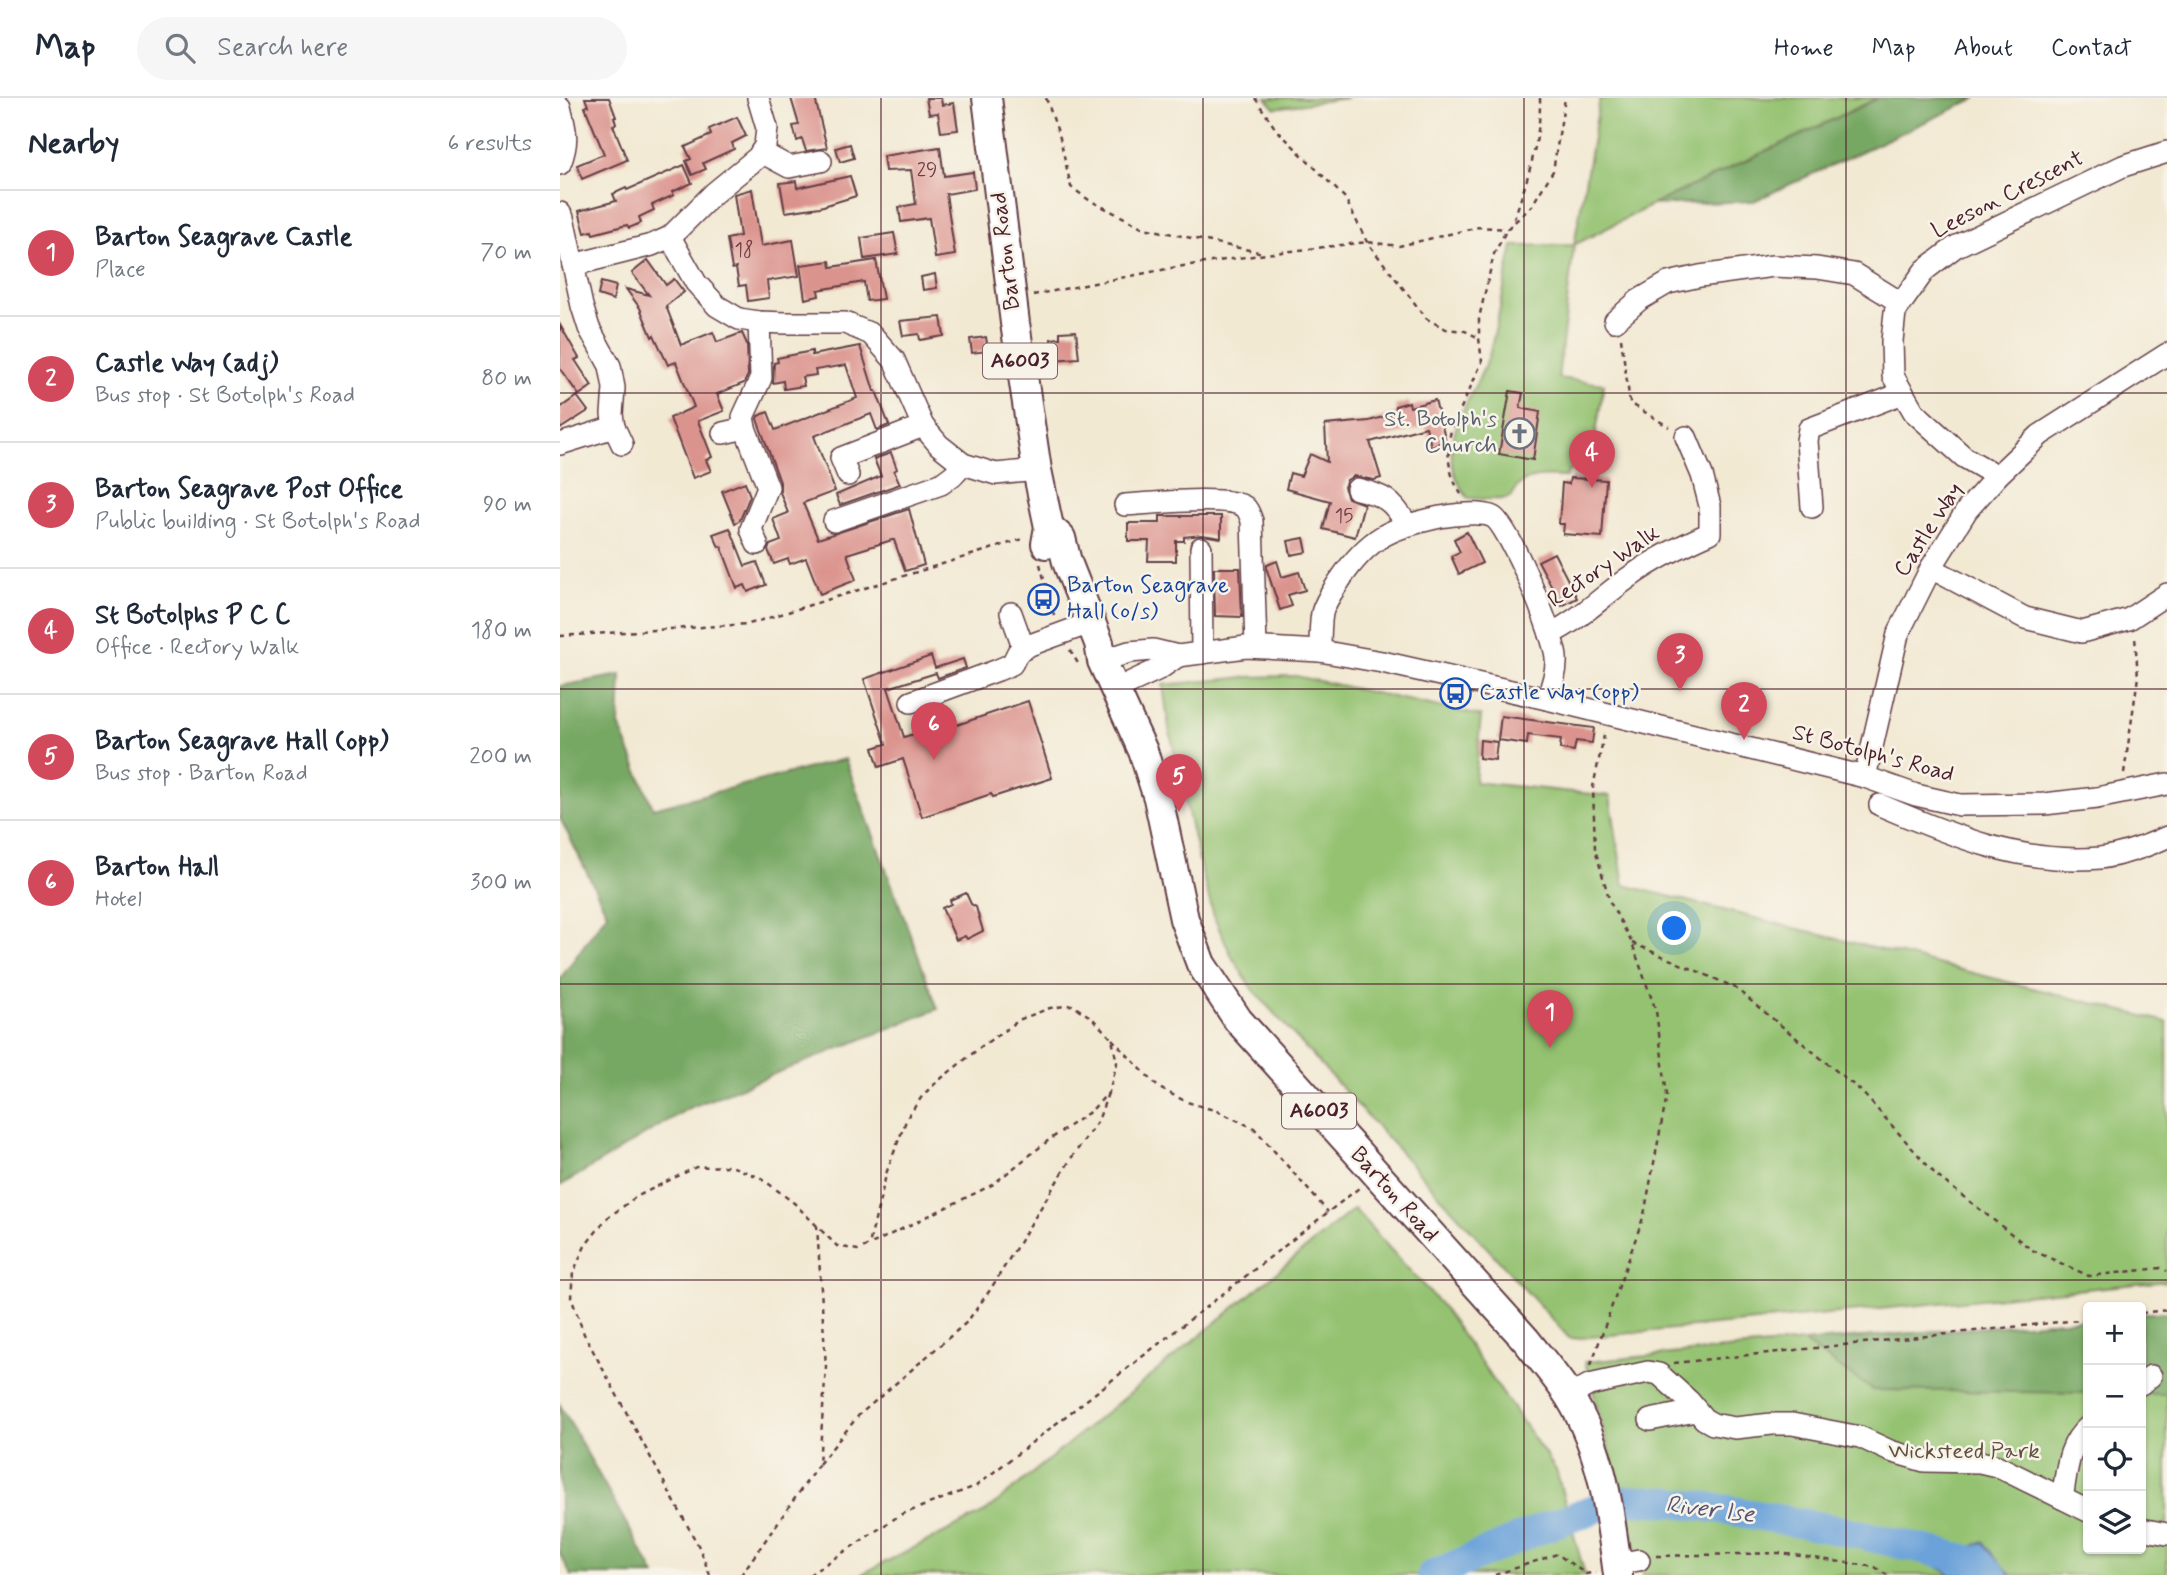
<!DOCTYPE html>
<html lang="en">
<head>
<meta charset="utf-8">
<style>
  body { margin:0; font-family:Mynerve,sans-serif; background:#f6f6f7; color:#1f2937 }
  .controls { position:absolute; right:21px; bottom:21px; display:grid; overflow:hidden; border-radius:7px; box-shadow:0 2px 5px #0004 }
  .controls button { width:63px; height:63px; display:grid; place-items:center; padding:0; border:0; border-bottom:2px solid #e0e1e3; background:#fff; color:#1f2937; font:35px sans-serif }
  .you { position:absolute; left:1115px; top:831px; width:24px; height:24px; margin:-18px; border:5px solid #fff; border-radius:50%; background:#1a73e8; box-shadow:0 0 0 10px #1a73e833 }
  .badge { display:grid; place-items:center; width:46px; height:46px; border-radius:50%; background:#d1495b; color:#fff; font-size:23px; font-weight:700 }
  .pin { position:absolute; translate:-50% -58px; filter:drop-shadow(0 2px 4px #0008) }
  .pin::after { content:''; position:absolute; top:37px; width:24px; height:21px; background:inherit; clip-path:polygon(0 0,100% 0,50% 100%) }
  .list { margin:0; padding:0; list-style:none }
  h2 { display:flex; justify-content:space-between; align-items:center; height:91px; margin:0; padding:0 28px; font-size:30px }
  h2 small { font-size:23px; font-weight:400; color:#747a83 }
  .list li { display:grid; grid-template-columns:46px 1fr auto; gap:21px; align-items:center; box-sizing:border-box; height:126px; padding:0 28px; border-top:2px solid #e0e1e3 }
  .list b { display:block; font-size:26px; white-space:nowrap }
  .list p { margin:0; font-size:23px; white-space:nowrap; color:#747a83 }
  .list em { font-size:23px; font-style:normal; color:#747a83 }
  .icon { flex:none; width:38px; height:38px; fill:none; stroke:currentColor; stroke-width:2; stroke-linecap:round; stroke-linejoin:round }
  .map { position:relative; flex:none; width:1607px; height:1477px; overflow:hidden }
  header { display:flex; align-items:center; gap:42px; box-sizing:border-box; height:98px; padding:0 35px; background:#fff; border-bottom:2px solid #e0e1e3 }
  header strong { font-size:33px }
  nav { display:flex; gap:38px; margin-inline-start:auto; font-size:24px }
  .search { width:490px; height:63px; background:#f6f6f7; display:flex; align-items:center; gap:18px; box-sizing:border-box; padding:0 24px; border-radius:38px; color:#747a83; font-size:26px }
  main { display:flex }
  aside { flex:1; background:#fff }
  .map>svg:first-child { display:block }
  .green { fill:#94c271; stroke:#6f704e; stroke-width:2 }
  .forest { fill:#77a863; stroke:#606447; stroke-width:2 }
  .water { fill:#6ba2d9; stroke:#5a6082; stroke-width:2 }
  .lines { fill:none; stroke-linecap:round; stroke-linejoin:round }
  .river { stroke:#6ba2d9; stroke-width:30 }
  .building { fill:#db938d }
  .minor-casing { stroke:#633d44; stroke-width:24 }
  .major-casing { stroke:#633d44; stroke-width:32 }
  .path { stroke:#633d44; stroke-width:2.5; stroke-dasharray:5 5; stroke-linecap:butt }
  .minor { stroke:#fff; stroke-width:21 }
  .major { stroke:#fff; stroke-width:28 }
  .grid { fill:none; stroke:#4a1f2b; stroke-width:2; stroke-opacity:0.55 }
  .labels { text-anchor:middle; dominant-baseline:central; stroke-width:5; stroke-linejoin:round; paint-order:stroke }
  .number-label { font-size:19px; fill:#6e3c44 }
  .shield { fill:#f7f3e8; stroke:#7e5f64; stroke-width:2 }
  .shield-label { font-size:21px; font-weight:bold; fill:#4a1f2b }
  .street-label { font-size:23px; fill:#4a1f2b; stroke:#f7f3e8 }
  .worship-label { font-size:23px; fill:#5b616d; stroke:#f7f3e8; text-anchor:end }
  .transit-label { font-size:23px; fill:#164399; stroke:#f7f3e8; text-anchor:start }
  .park-label { font-size:23px; fill:#605040; stroke:#f7f3e8 }
  .water-label { font-size:24px; font-style:italic; fill:#575371; stroke:#f7f3e8 }
</style>
</head>
<body>
<header>
<strong>Map</strong>
<div class="search"><svg class="icon" aria-label="search" viewBox="0 0 24 24"><circle cx="10" cy="10" r="6"/><path d="M15 15l6 6"/></svg>Search here</div>
<nav><a>Home</a><a>Map</a><a>About</a><a>Contact</a></nav>
</header>
<main>
<aside>
<h2>Nearby<small>6 results</small></h2>
<ul class="list">
<li><span class="badge">1</span><div><b>Barton Seagrave Castle</b><p>Place</p></div><em>70 m</em></li>
<li><span class="badge">2</span><div><b>Castle Way (adj)</b><p>Bus stop · St Botolph's Road</p></div><em>80 m</em></li>
<li><span class="badge">3</span><div><b>Barton Seagrave Post Office</b><p>Public building · St Botolph's Road</p></div><em>90 m</em></li>
<li><span class="badge">4</span><div><b>St Botolphs P C C</b><p>Office · Rectory Walk</p></div><em>180 m</em></li>
<li><span class="badge">5</span><div><b>Barton Seagrave Hall (opp)</b><p>Bus stop · Barton Road</p></div><em>200 m</em></li>
<li><span class="badge">6</span><div><b>Barton Hall</b><p>Hotel</p></div><em>300 m</em></li>
</ul>
</aside>
<div class="map">
<svg width="1607" height="1477" viewBox="0 0 1607 1477">
  <rect width="100%" height="100%" fill="#f7f3e8"/>
  <filter id="ink" filterUnits="userSpaceOnUse"><feTurbulence type="fractalNoise" baseFrequency=".0143" numOctaves="2"/><feDisplacementMap in="SourceGraphic" scale="14" xChannelSelector="R" yChannelSelector="G"/><feConvolveMatrix kernelMatrix="1 2 1 2 8 2 1 2 1" color-interpolation-filters="sRGB"/></filter>
  <filter id="wash" filterUnits="userSpaceOnUse"><feTurbulence type="fractalNoise" baseFrequency=".00686" numOctaves="4" result="noise"/><feDisplacementMap in="SourceGraphic" scale="28" xChannelSelector="R" yChannelSelector="G"/><feGaussianBlur stdDeviation="1.57" result="paint"/><feColorMatrix in="noise" values="0 0 0 0 0 0 0 0 0 0 0 0 0 0 0 0 0 1.4 0 .05"/><feComposite in="paint" operator="in"/></filter>
  <g filter="url(#wash)">
    <rect width="100%" height="100%" fill="#f2e9d3"/>
    <!-- green -->
    <g class="green">
      <polygon points="706,0 787,0 715,10"/>
      <path d="M1040,0H1318L1092,107L1014,147L998,280L1044,286L1030,371L1009,372L1006,379C990,379 970,375 958,388C953,393 955,398 947,400C936,403 920,400 908,400C869,349 909,309 928,260C932,250 933,238 936,228C942,201 947,175 953,148L1014,147Z"/>
      <polygon points="736,578 921,618 915,684 1050,698 1064,787 1607,924 1607,1183 1010,1241 692,891 672,859 655,822 641,772 609,630 603,587 687,579"/>
      <polygon points="794,1111 881,1207 996,1372 1025,1477 300,1477 425,1414"/>
      <polygon points="1607,1214 1607,1477 1083,1477 1025,1264 1243,1244 1528,1221 1528,1451 1581,1451 1581,1216"/>
    </g>
    <!-- forest -->
    <g class="forest">
      <polygon points="1319,0 1417,0 1194,103 1092,107"/>
      <polygon points="61,577 59,627 93,710 285,661 378,911 129,1010 0,1088 0,881 47,815 0,720 0,588"/>
      <polygon points="1607,1214 1607,1300 1606,1296 1581,1296 1581,1216"/>
      <polygon points="1528,1221 1528,1295 1313,1292 1243,1244"/>
      <polygon points="0,1307 95,1477 11,1477 0,1456"/>
    </g>
    <!-- water -->
    <polygon class="water" points="1424,1444 1435,1460 1452,1477 1391,1477 1376,1468 1378,1452 1400,1453"/>
    <g class="lines">
      <!-- river -->
      <polyline class="river" points="872,1477 983,1430 1045,1407 1069,1402 1112,1404 1168,1412 1289,1434 1414,1463 1432,1477"/>
    </g>
    <g id="blocks">
      <!-- building -->
      <g class="building">
        <polygon points="25,0 49,0 56,19 54,19 56,26 53,27 67,62 22,81 17,67 44,56 25,9 28,8"/>
        <polygon points="231,0 255,0 267,50 246,53 242,41 237,43 233,28 239,27"/>
        <polygon points="366,0 381,0 382,7 394,5 398,32 381,34 378,15 369,16"/>
        <polygon points="177,19 186,38 172,45 174,51 143,65 146,71 132,77 126,63 131,61 125,49 151,37 149,31"/>
        <polygon points="290,46 294,60 280,64 276,50"/>
        <polygon points="380,49 384,78 413,74 415,91 386,96 395,157 375,160 369,120 341,124 339,109 356,106 351,72 325,73 323,58"/>
        <polygon points="124,67 132,85 112,94 114,97 92,107 94,112 79,119 81,125 69,130 67,127 33,136 32,133 25,135 19,113 56,103 53,96 66,90 67,92"/>
        <polygon points="290,78 296,98 260,109 225,114 220,85 236,83 237,90"/>
        <polygon points="192,91 201,148 233,142 239,178 207,183 209,200 188,203 186,187 179,188 176,170 172,171 167,141 180,138 174,96"/>
        <polygon points="334,135 338,156 304,161 301,140"/>
        <polygon points="88,162 106,187 114,181 124,194 106,208 121,247 153,234 157,244 182,235 187,246 188,277 184,285 157,296 164,313 138,323 152,359 146,362 151,373 133,380 110,320 134,309 116,264 108,267 94,237 92,239 80,210 66,191 89,197 72,175"/>
        <polygon points="316,162 323,201 307,203 304,184 258,192 259,198 245,201 240,167 270,163 271,169"/>
        <polygon points="375,176 377,190 363,192 361,179"/>
        <polygon points="41,184 56,188 53,202 38,197"/>
        <polygon points="381,219 384,238 360,242 359,236 343,238 340,223"/>
        <polygon points="0,227 19,260 15,262 32,288 19,297 0,271"/>
        <polygon points="516,233 519,260 492,262 491,241 500,240 500,234"/>
        <polygon points="426,239 428,253 412,255 410,241"/>
        <polygon points="300,248 314,293 316,293 329,327 317,332 311,316 254,338 275,393 243,405 258,441 349,411 364,467 345,473 334,442 332,442 287,456 296,482 260,496 246,460 230,466 228,461 214,466 208,452 210,447 221,443 213,421 228,415 220,394 220,384 197,321 198,318 208,314 215,332 297,300 286,267 255,272 256,277 242,279 244,288 224,291 223,283 213,285 214,265 218,264 217,260 252,253 252,257"/>
        <polygon points="950,293 963,295 960,310 980,314 973,362 939,356"/>
        <polygon points="17,298 28,313 0,331 0,310"/>
        <polygon points="875,302 886,343 871,348 866,329 810,344 821,380 814,382 794,378 787,382 784,389 788,400 804,406 795,439 763,431 770,403 726,391 730,375 741,378 750,356 767,364 765,327 809,323 837,315 835,308 849,304 850,309"/>
        <polygon points="331,355 337,371 334,373 340,386 280,407 276,397 321,378 314,361"/>
        <polygon points="1010,380 1046,382 1042,439 1003,436 1004,426 999,426 1002,385 1009,386"/>
        <polygon points="185,384 190,398 180,422 175,425 162,393"/>
        <polygon points="600,418 661,418 661,440 642,437 624,439 624,443 616,443 616,463 588,463 589,443 568,443 568,425 600,425"/>
        <polygon points="170,430 185,468 197,464 206,487 188,494 185,487 177,490 161,448 159,449 153,436"/>
        <polygon points="907,434 922,465 899,476 891,458 900,454 894,441"/>
        <polygon points="744,440 747,454 731,457 728,443"/>
        <polygon points="994,455 1017,500 1002,508 978,463"/>
        <polygon points="717,463 722,479 739,474 745,492 728,497 732,508 720,512 707,472 707,467"/>
        <polygon points="654,470 680,470 682,519 655,518"/>
        <polygon points="371,558 375,570 403,561 406,570 378,580 376,575 328,590 344,639 380,628 382,632 468,603 492,680 433,699 431,696 362,719 343,661 319,669 313,650 326,646 304,581"/>
        <polygon points="941,618 1034,630 1032,645 1016,643 1014,653 1000,651 1001,641 968,637 967,646 938,642"/>
        <polygon points="920,642 937,644 935,662 919,660"/>
        <polygon points="406,795 411,806 416,809 423,833 407,841 405,838 396,842 382,810 391,806 390,802"/>
      </g>
    </g>
  </g>
  <g filter="url(#ink)">
    <use href="#blocks" fill-opacity="0" stroke="#633d44" stroke-width="2"/>
    <g class="lines">
      <defs>
        <g id="minor">
          <path d="M0,9C6,33 9,43 0,66"/>
          <polyline points="201,54 229,69 261,63"/>
          <polyline points="0,115 3,120 22,208 29,230 50,268 54,290 52,316 54,329 62,346"/>
          <polyline points="110,139 136,185 157,208 179,221 199,224 226,225 285,225 311,236 334,262 363,328 379,347 403,366 436,376 477,372"/>
          <polyline points="13,167 92,147 110,139 154,95 198,59 205,48 207,30 198,0"/>
          <polyline points="1055,223 1079,202 1108,185 1140,178 1213,168 1257,170 1294,176 1341,205"/>
          <polyline points="185,330 183,319 201,280 199,224"/>
          <polyline points="163,335 185,330 208,389 191,431 197,446"/>
          <polyline points="0,346 54,329"/>
          <polyline points="288,377 281,360 363,328"/>
          <polyline points="1437,378 1404,359 1354,314 1333,278 1332,243 1335,214 1365,172 1395,149 1563,68 1607,54"/>
          <path d="M797,391C824,397 833,403 847,427"/>
          <path d="M565,407C589,406 667,396 685,409C689,413 690,418 692,423L696,549"/>
          <polyline points="1252,409 1247,343 1249,331 1343,295"/>
          <polyline points="274,423 381,386 393,377 403,366"/>
          <polyline points="641,450 642,555"/>
          <polyline points="1371,470 1465,520 1522,534 1569,521 1607,496"/>
          <polyline points="451,515 464,551"/>
          <path d="M990,536C1023,520 1044,496 1074,476C1098,459 1123,447 1150,435V408L1142,377L1126,339"/>
          <path d="M760,553C760,541 760,527 762,515C765,503 773,493 780,482C809,439 830,430 880,419C892,417 922,413 933,419C950,429 995,539 996,560C997,574 992,588 987,601"/>
          <polyline points="542,563 569,554 593,552 618,558 686,549 760,553 822,564 987,601 1305,679 1356,697 1400,707 1484,706 1537,700 1607,686"/>
          <polyline points="554,592 599,571 618,558"/>
          <polyline points="351,604 438,572 452,566 458,554 470,547 530,525"/>
          <polyline points="1305,679 1338,536 1371,470 1407,412 1437,378 1480,337 1607,256"/>
          <path d="M1320,707C1390,737 1462,767 1540,760C1562,757 1587,748 1607,739"/>
          <polyline points="1581,1286 1591,1278"/>
          <polyline points="1009,1298 1029,1287 1088,1274 1099,1276 1129,1303 1144,1321 1153,1326 1175,1330 1212,1326 1232,1326 1300,1339 1330,1353 1364,1363 1420,1364 1437,1368 1528,1413"/>
          <polyline points="1090,1322 1135,1313"/>
          <path d="M1502,1400C1507,1374 1507,1347 1528,1329"/>
          <polyline points="1581,1431 1607,1436"/>
          <polyline points="1056,1466 1079,1462"/>
        </g>
        <g id="major">
          <polyline points="427,0 455,225 477,372 489,429 486,446"/>
          <path d="M489,429L501,440L507,464L539,545L542,563L583,653L598,700L624,821L641,866L678,922L966,1242C980,1260 996,1278 1009,1298C1043,1352 1050,1415 1058,1477"/>
        </g>
      </defs>
      <!-- minor casing -->
      <use href="#minor" class="minor-casing"/>
      <!-- major casing -->
      <use href="#major" class="major-casing"/>
      <!-- path -->
      <g class="path">
        <polyline points="486,0 500,40 511,89 529,102 584,130 703,155"/>
        <polyline points="695,0 715,30 785,100 807,144 867,221 886,231 905,233 919,240"/>
        <path d="M954,121C967,83 981,41 980,0"/>
        <polyline points="473,197 617,169 706,156 807,144 839,148 919,129 947,131"/>
        <polyline points="1061,240 1070,305 1109,329"/>
        <path d="M901,396C888,376 886,355 891,332L922,264L919,240V220L934,156L947,131L971,109L993,73L1005,0"/>
        <polyline points="480,466 494,517"/>
        <polyline points="0,538 189,526 463,441"/>
        <polyline points="510,552 519,567"/>
        <polyline points="1564,675 1578,579 1575,539"/>
        <polyline points="1072,845 1174,889 1301,993 1377,1078 1472,1152 1529,1178 1601,1170 1607,1173"/>
        <polyline points="552,941 599,990 627,1004 657,1013 694,1030 768,1114"/>
        <polyline points="1581,1215 1607,1212"/>
        <polyline points="1114,1265 1528,1221"/>
        <polyline points="1031,1267 1084,1117 1107,997 1096,913 1072,845 1050,804 1035,751 1033,689 1045,633"/>
        <polyline points="259,1366 299,1317 407,1224 430,1192 512,1059 538,1023 548,995"/>
        <polyline points="1096,1458 1220,1455 1315,1469 1327,1477"/>
        <polyline points="150,1477 139,1449 24,1236 11,1199 13,1175 25,1148 46,1121 76,1099 136,1069 171,1068 201,1080 234,1105 277,1148 298,1152 309,1147 432,1087 489,1042 531,1013 549,994 557,965 552,941 532,920 512,907 490,910 461,921 422,948 378,983 363,997 347,1020 327,1073 309,1147"/>
        <polyline points="181,1477 259,1366 266,1269 257,1128"/>
        <polyline points="249,1477 340,1417 416,1388 799,1090"/>
        <polyline points="935,1477 997,1456 1026,1476 1036,1474"/>
      </g>
      <!-- minor -->
      <use href="#minor" class="minor"/>
      <!-- major -->
      <use href="#major" class="major"/>
    </g>
  </g>
  <!-- grid -->
  <path class="grid" d="M321,0V1477M643,0V1477M964,0V1477M1286,0V1477M0,295H1607M0,591H1607M0,886H1607M0,1182H1607"/>
  <!-- icons -->
  <defs>
    <symbol id="church-ring" viewBox="-11 -11 22 22"><circle r="9.5" fill="#f7f3e8" stroke="#6b7280" stroke-width="1.5"/><path d="M-1.2-6h2.4v3.5h3.3v2.4h-3.3V6h-2.4V-.1h-3.3v-2.4h3.3Z" fill="#6b7280"/></symbol>
    <symbol id="bus-ring" viewBox="-11 -11 22 22"><circle r="9.5" fill="#f7f3e8" stroke="#1a4fb4" stroke-width="1.5"/><path d="M-5-6H5V4H4V6H2V4H-2V6H-4V4H-5ZM-3.5-4V0h7V-4ZM-3.5 1.2v1.5H-2V1.2ZM2 1.2v1.5H3.5V1.2Z" fill="#1a4fb4"/></symbol>
  </defs>
  <g fill-rule="evenodd">
    <use href="#church-ring" x="942" y="318" width="35" height="35"/>
    <use href="#bus-ring" x="466" y="484" width="35" height="35"/>
    <use href="#bus-ring" x="878" y="578" width="35" height="35"/>
  </g>
  <g class="labels">
    <!-- number labels -->
    <g class="number-label">
      <text x="367" y="72">29</text>
      <text x="184" y="152">18</text>
      <text x="784" y="418">15</text>
    </g>
    <!-- shield labels -->
    <g class="shield">
      <rect x="423" y="245.5" width="74" height="35" rx="5"/>
      <rect x="722" y="995.5" width="74" height="35" rx="5"/>
    </g>
    <g class="shield-label">
      <text x="460" y="263">A6003</text>
      <text x="759" y="1013">A6003</text>
    </g>
    <!-- street labels -->
    <g class="street-label">
      <text transform="translate(1448 97) rotate(-27)">Leeson Crescent</text>
      <text transform="translate(446 153) rotate(-97)">Barton Road</text>
      <text transform="translate(1369 432) rotate(-57)">Castle Way</text>
      <text transform="translate(1044 469) rotate(-34)">Rectory Walk</text>
      <text transform="translate(1313 656) rotate(15)">St Botolph's Road</text>
      <text transform="translate(834 1097) rotate(48)">Barton Road</text>
    </g>
    <!-- worship labels -->
    <g class="worship-label">
      <text x="937" y="322">St. Botolph's<tspan x="937" dy="26">Church</tspan></text>
    </g>
    <!-- transit labels -->
    <g class="transit-label">
      <text x="507" y="488">Barton Seagrave<tspan x="507" dy="26">Hall (o/s)</tspan></text>
      <text x="919" y="595">Castle Way (opp)</text>
    </g>
    <!-- park labels -->
    <g class="park-label">
      <text x="1404" y="1354">Wicksteed Park</text>
    </g>
    <!-- water labels -->
    <g class="water-label">
      <text transform="translate(1150 1412) rotate(7)">River Ise</text>
    </g>
  </g>
</svg>
<div class="controls">
<button>+</button>
<button>−</button>
<button><svg class="icon" aria-label="locate" viewBox="0 0 24 24"><circle cx="12" cy="12" r="6"/><path d="M12 2v4M12 18v4M2 12h4M18 12h4"/></svg></button>
<button><svg class="icon" aria-label="layers" viewBox="0 0 24 24"><path d="M12 4l9 5-9 5-9-5zM3 14l9 5 9-5"/></svg></button>
</div>
<div class="you"></div>
<div class="pin badge" style="left:990px;top:950px">1</div>
<div class="pin badge" style="left:1184px;top:642px">2</div>
<div class="pin badge" style="left:1120px;top:593px">3</div>
<div class="pin badge" style="left:1032px;top:390px">4</div>
<div class="pin badge" style="left:619px;top:714px">5</div>
<div class="pin badge" style="left:374px;top:662px">6</div>
</div>
</main>
</body>
</html>
